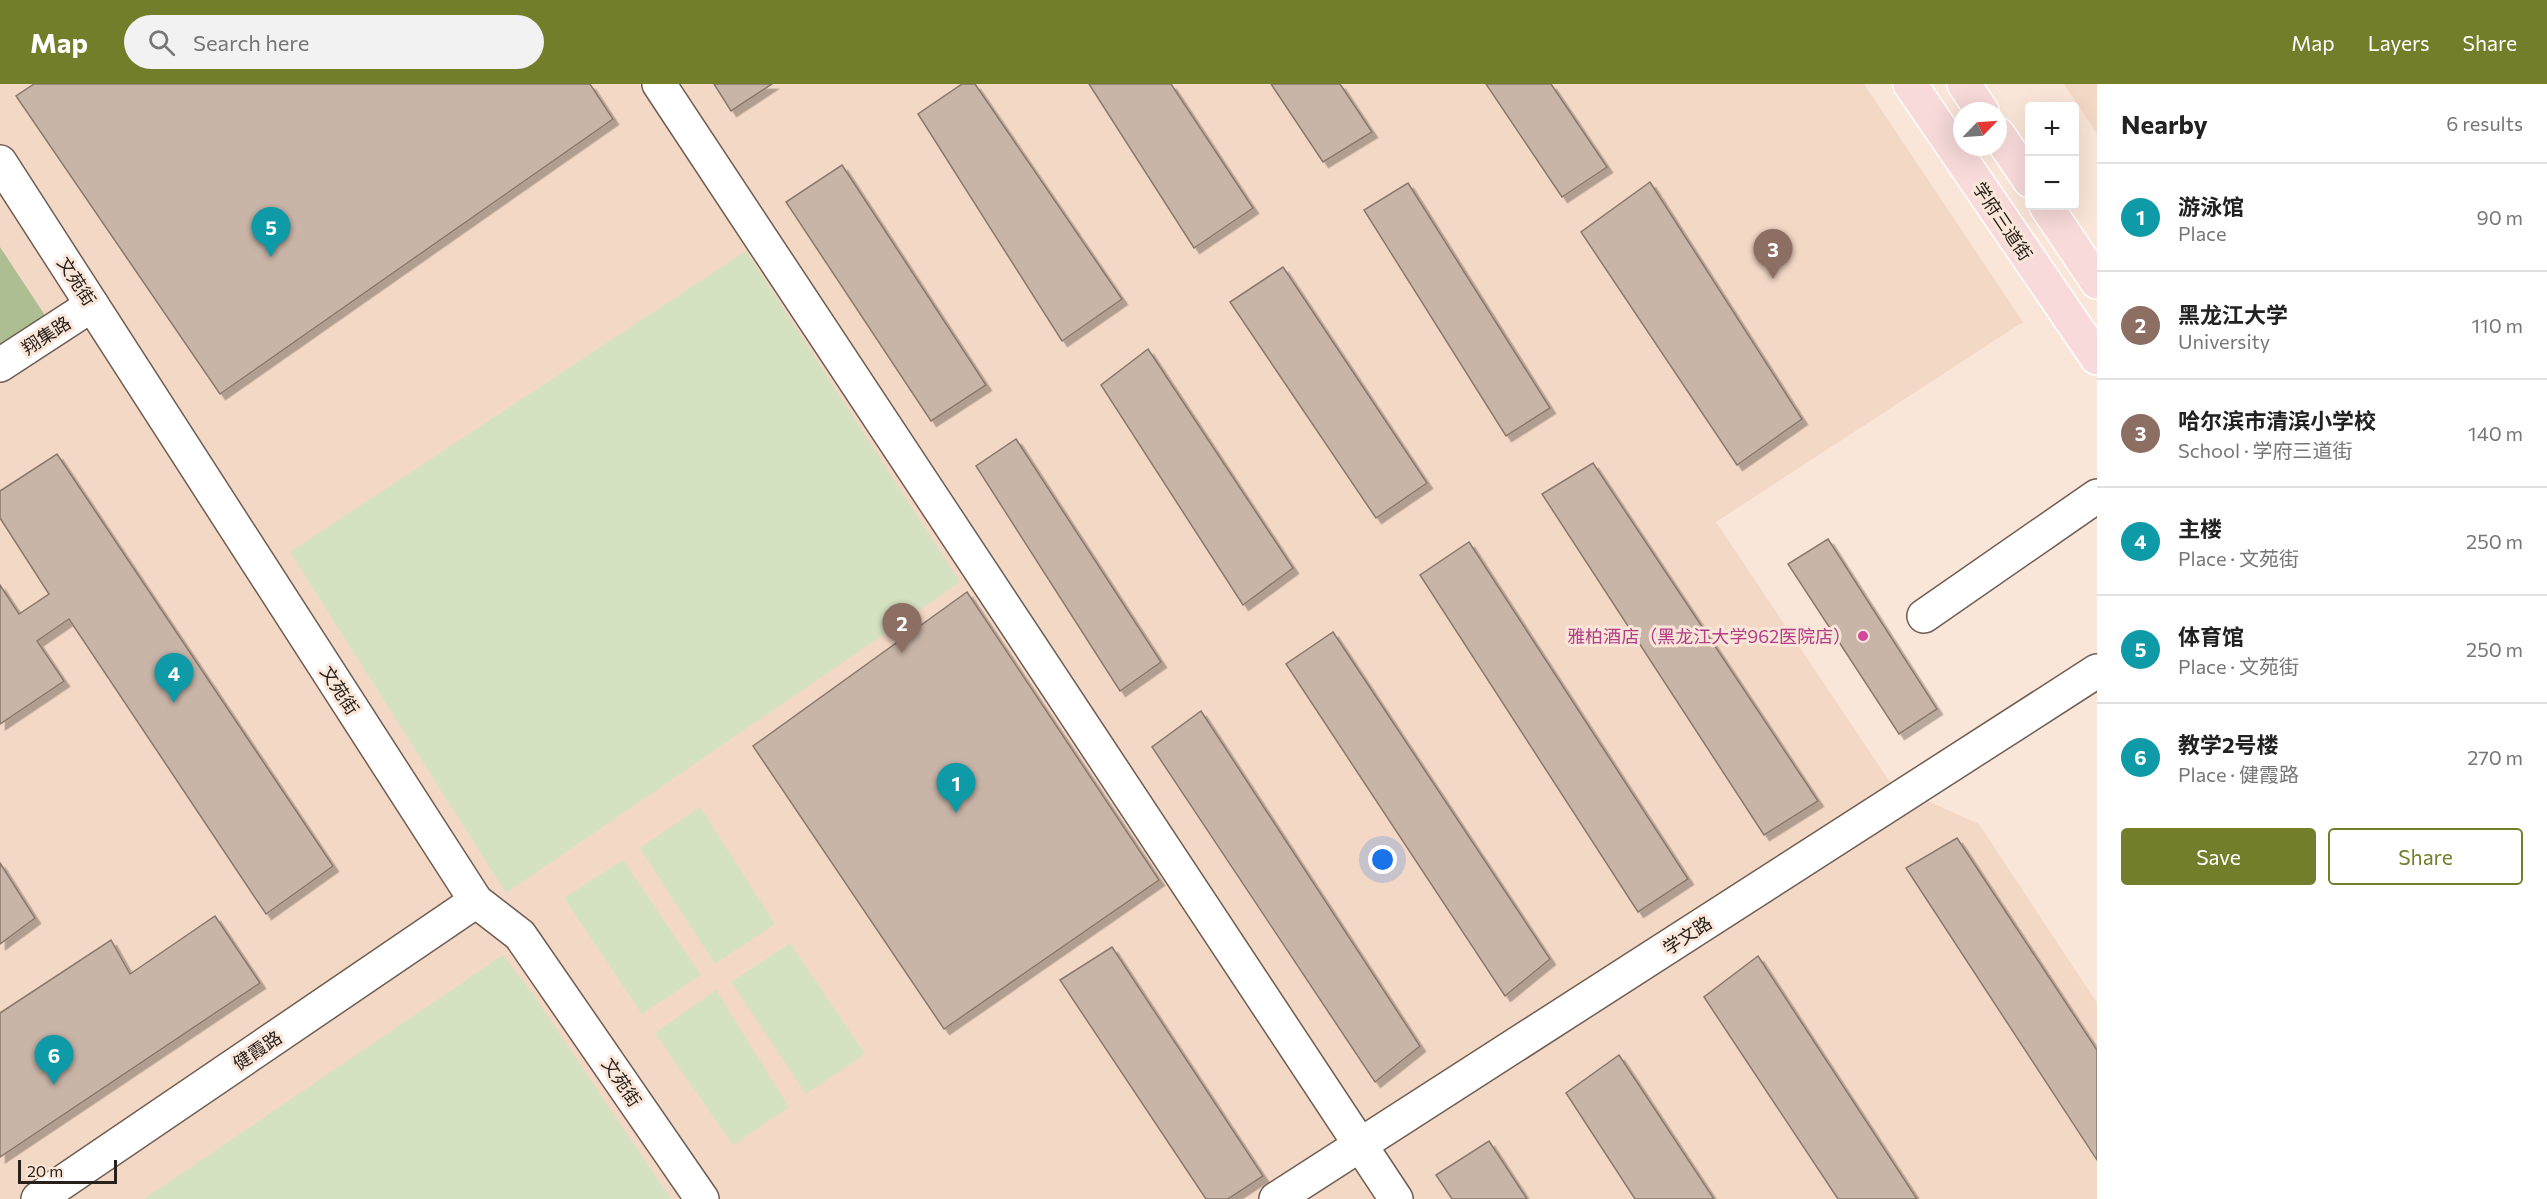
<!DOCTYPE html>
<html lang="en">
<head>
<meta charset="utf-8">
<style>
  body { margin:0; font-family:Commissioner,"Noto Sans SC",sans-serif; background:#f2f2f2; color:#222 }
  .controls { position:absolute; right:18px; top:18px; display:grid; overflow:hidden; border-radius:6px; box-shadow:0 6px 24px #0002 }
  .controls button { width:54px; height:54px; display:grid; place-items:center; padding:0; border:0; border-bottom:2px solid #e0e0e0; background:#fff; color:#222; font:30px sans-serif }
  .compass { position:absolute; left:1953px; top:18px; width:54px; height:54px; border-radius:50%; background:#fff; box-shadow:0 6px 24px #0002; rotate:65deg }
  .scale { position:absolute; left:18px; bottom:15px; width:99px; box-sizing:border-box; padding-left:6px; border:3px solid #27201b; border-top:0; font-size:16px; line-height:21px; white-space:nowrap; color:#27201b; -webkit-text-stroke:4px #fae6d8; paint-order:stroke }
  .you { position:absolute; left:1383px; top:776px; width:21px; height:21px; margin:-15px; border:4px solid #fff; border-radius:50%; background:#1a73e8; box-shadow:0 0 0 9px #1a73e833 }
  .badge { display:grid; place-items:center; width:39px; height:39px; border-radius:50%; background:#737e2a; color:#fff; font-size:20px; font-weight:700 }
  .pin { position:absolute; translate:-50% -50px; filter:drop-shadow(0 2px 3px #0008) }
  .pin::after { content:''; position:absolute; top:32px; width:21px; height:18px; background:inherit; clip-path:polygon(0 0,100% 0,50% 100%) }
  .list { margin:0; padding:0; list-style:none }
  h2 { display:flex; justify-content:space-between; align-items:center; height:78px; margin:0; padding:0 24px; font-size:26px }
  h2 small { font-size:20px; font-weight:400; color:#767676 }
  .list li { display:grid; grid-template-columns:39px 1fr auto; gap:18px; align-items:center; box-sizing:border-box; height:108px; padding:0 24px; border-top:2px solid #e0e0e0 }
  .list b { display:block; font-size:22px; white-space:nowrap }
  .list p { margin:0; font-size:20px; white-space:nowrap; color:#767676 }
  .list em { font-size:20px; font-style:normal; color:#767676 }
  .actions { display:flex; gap:12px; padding:18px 24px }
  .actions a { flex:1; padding:14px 0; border:2px solid #737e2a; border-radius:6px; text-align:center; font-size:21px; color:#737e2a }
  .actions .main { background:#737e2a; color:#fff }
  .icon { flex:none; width:33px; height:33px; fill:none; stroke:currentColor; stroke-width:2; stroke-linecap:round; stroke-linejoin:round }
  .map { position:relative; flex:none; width:2097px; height:1115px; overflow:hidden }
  header { display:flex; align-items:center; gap:36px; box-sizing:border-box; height:84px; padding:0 30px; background:#737e2a; color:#fff }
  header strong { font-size:28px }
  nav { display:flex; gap:33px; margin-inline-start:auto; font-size:21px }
  .search { width:420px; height:54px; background:#f2f2f2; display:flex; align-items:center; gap:15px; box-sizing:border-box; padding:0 21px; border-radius:33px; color:#767676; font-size:22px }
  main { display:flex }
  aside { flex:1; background:#fff }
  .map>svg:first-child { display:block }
  .built { fill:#f3d8c6 }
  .green { fill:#d4e2c1 }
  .forest { fill:#acbe92 }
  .building { fill:#c9b5a8; stroke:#8a786c; stroke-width:1.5; filter:url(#shadow) }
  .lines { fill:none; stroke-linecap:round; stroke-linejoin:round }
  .minor-casing { stroke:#6f5d52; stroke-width:36 }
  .major-casing { stroke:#fff; stroke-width:36 }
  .minor { stroke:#fff; stroke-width:33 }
  .major { stroke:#f7dad9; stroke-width:33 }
  .hotel-dot { fill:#d1479c; stroke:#fae6d8; stroke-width:2 }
  .labels { text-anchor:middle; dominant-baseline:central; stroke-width:6; stroke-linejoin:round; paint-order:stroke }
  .street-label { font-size:18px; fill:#27201b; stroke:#fae6d8 }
  .hotel-label { font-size:18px; fill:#b23c85; stroke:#fae6d8; text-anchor:end }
</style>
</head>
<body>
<header>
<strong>Map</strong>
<div class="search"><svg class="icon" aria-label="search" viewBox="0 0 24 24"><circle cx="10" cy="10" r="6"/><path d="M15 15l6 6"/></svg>Search here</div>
<nav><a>Map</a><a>Layers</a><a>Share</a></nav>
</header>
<main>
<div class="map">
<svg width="2097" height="1115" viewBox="0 0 2097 1115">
  <defs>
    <filter id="shadow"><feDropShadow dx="5.5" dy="5.5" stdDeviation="0" flood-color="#0004"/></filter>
  </defs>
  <rect width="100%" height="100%" fill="#fae6d8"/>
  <!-- built -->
  <g class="built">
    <polygon points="0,0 1864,0 2023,238 1716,438 1892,701 1979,740 2097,919 2097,1115 0,1115"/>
    <polygon points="2064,0 2097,0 2097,50"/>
  </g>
  <!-- green -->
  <g class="green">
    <polygon points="746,167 960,498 506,809 290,468"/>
    <polygon points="700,723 775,840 715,880 640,764"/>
    <polygon points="623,776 701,891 642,930 564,814"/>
    <polygon points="790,859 865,970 806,1010 731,898"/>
    <polygon points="503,871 530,906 671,1115 144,1115"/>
    <polygon points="716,906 789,1023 733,1061 655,949"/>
  </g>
  <!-- forest -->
  <polygon class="forest" points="0,163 48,236 0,268"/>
  <!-- building -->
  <g class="building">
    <polygon points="34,0 590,0 613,35 220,310 16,12"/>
    <polygon points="714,0 772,0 731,27"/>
    <polygon points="962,0 975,0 1122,215 1062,257 918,30"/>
    <polygon points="1089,0 1171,0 1253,124 1194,164"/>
    <polygon points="1271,0 1340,0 1372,48 1323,78"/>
    <polygon points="1486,0 1551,0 1607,83 1562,113"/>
    <polygon points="842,81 986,301 931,337 786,118"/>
    <polygon points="1650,98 1802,335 1737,381 1581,148"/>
    <polygon points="1408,99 1550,324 1506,352 1364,126"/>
    <polygon points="1283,183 1427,399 1376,434 1230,218"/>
    <polygon points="1148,265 1293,484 1243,521 1101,301"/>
    <polygon points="1016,355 1161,578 1120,607 976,382"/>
    <polygon points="57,370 333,782 266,830 69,535 37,557 64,597 0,640 0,501 19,530 49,510 0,434 0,407"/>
    <polygon points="1593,379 1818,717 1764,751 1542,410"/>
    <polygon points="1828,455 1937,625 1899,650 1788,480"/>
    <polygon points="1469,458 1688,795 1638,828 1420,491"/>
    <polygon points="967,508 1159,796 944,945 753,662"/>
    <polygon points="1333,548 1550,875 1505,912 1286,580"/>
    <polygon points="1201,627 1420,962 1375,998 1152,663"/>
    <polygon points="1957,754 2097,966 2097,1076 1906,784"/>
    <polygon points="0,779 35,834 0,860"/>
    <polygon points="215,832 260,899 0,1073 0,929 111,856 130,890"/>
    <polygon points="1112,863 1263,1092 1228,1115 1206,1115 1060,896"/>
    <polygon points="1758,872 1917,1115 1838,1115 1704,913"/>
    <polygon points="1619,971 1714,1115 1635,1115 1566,1009"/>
    <polygon points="1489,1057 1527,1115 1452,1115 1436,1091"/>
  </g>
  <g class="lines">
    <defs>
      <g id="minor">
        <polyline points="659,0 1396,1115"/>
        <polyline points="0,78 476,817 520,851 702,1115"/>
        <polyline points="0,281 92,221"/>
        <polyline points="1924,532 2097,412"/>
        <polyline points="38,1115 476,817"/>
        <polyline points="1276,1115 2097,587"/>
      </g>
      <g id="major">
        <polyline points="1910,0 2097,274"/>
        <polyline points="1964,0 1982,27"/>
        <polyline points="1998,50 2030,97"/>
        <polyline points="2046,122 2097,198"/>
      </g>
    </defs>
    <!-- minor casing -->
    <use href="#minor" class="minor-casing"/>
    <!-- major casing -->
    <use href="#major" class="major-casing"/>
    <!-- minor -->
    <use href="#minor" class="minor"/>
    <!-- major -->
    <use href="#major" class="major"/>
  </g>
  <!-- markers -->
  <circle class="hotel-dot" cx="1863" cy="552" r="6"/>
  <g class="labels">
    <!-- street labels -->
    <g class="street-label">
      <text transform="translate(2003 137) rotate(56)">学府三道街</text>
      <text transform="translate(77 197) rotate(57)">文苑街</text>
      <text transform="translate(46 251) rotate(-33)">翔集路</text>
      <text transform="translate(340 606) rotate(57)">文苑街</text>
      <text transform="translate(1687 851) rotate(-33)">学文路</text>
      <text transform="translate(257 966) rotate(-34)">健霞路</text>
      <text transform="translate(622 998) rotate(56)">文苑街</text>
    </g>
    <!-- hotel labels -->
    <g class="hotel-label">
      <text x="1851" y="552">雅柏酒店（黑龙江大学962医院店）</text>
    </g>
  </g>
</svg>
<div class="controls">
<button>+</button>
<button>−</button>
</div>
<svg class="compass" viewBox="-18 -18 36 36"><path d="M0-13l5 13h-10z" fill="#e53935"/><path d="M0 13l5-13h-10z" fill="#767676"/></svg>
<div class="scale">20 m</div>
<div class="you"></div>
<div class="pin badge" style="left:956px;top:729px;background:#0f9aa8">1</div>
<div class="pin badge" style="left:902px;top:569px;background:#8d6e63">2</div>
<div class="pin badge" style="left:1773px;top:195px;background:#8d6e63">3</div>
<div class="pin badge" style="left:174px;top:619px;background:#0f9aa8">4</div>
<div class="pin badge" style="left:271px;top:173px;background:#0f9aa8">5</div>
<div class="pin badge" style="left:54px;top:1001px;background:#0f9aa8">6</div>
</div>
<aside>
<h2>Nearby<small>6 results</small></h2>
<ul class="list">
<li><span class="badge" style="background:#0f9aa8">1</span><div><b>游泳馆</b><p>Place</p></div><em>90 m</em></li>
<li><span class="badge" style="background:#8d6e63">2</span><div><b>黑龙江大学</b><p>University</p></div><em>110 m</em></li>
<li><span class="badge" style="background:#8d6e63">3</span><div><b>哈尔滨市清滨小学校</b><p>School · 学府三道街</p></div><em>140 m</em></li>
<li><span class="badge" style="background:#0f9aa8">4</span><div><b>主楼</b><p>Place · 文苑街</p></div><em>250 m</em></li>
<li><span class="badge" style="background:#0f9aa8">5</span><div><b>体育馆</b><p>Place · 文苑街</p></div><em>250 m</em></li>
<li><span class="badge" style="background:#0f9aa8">6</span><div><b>教学2号楼</b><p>Place · 健霞路</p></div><em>270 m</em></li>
</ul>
<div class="actions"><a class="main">Save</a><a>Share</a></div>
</aside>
</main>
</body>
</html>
